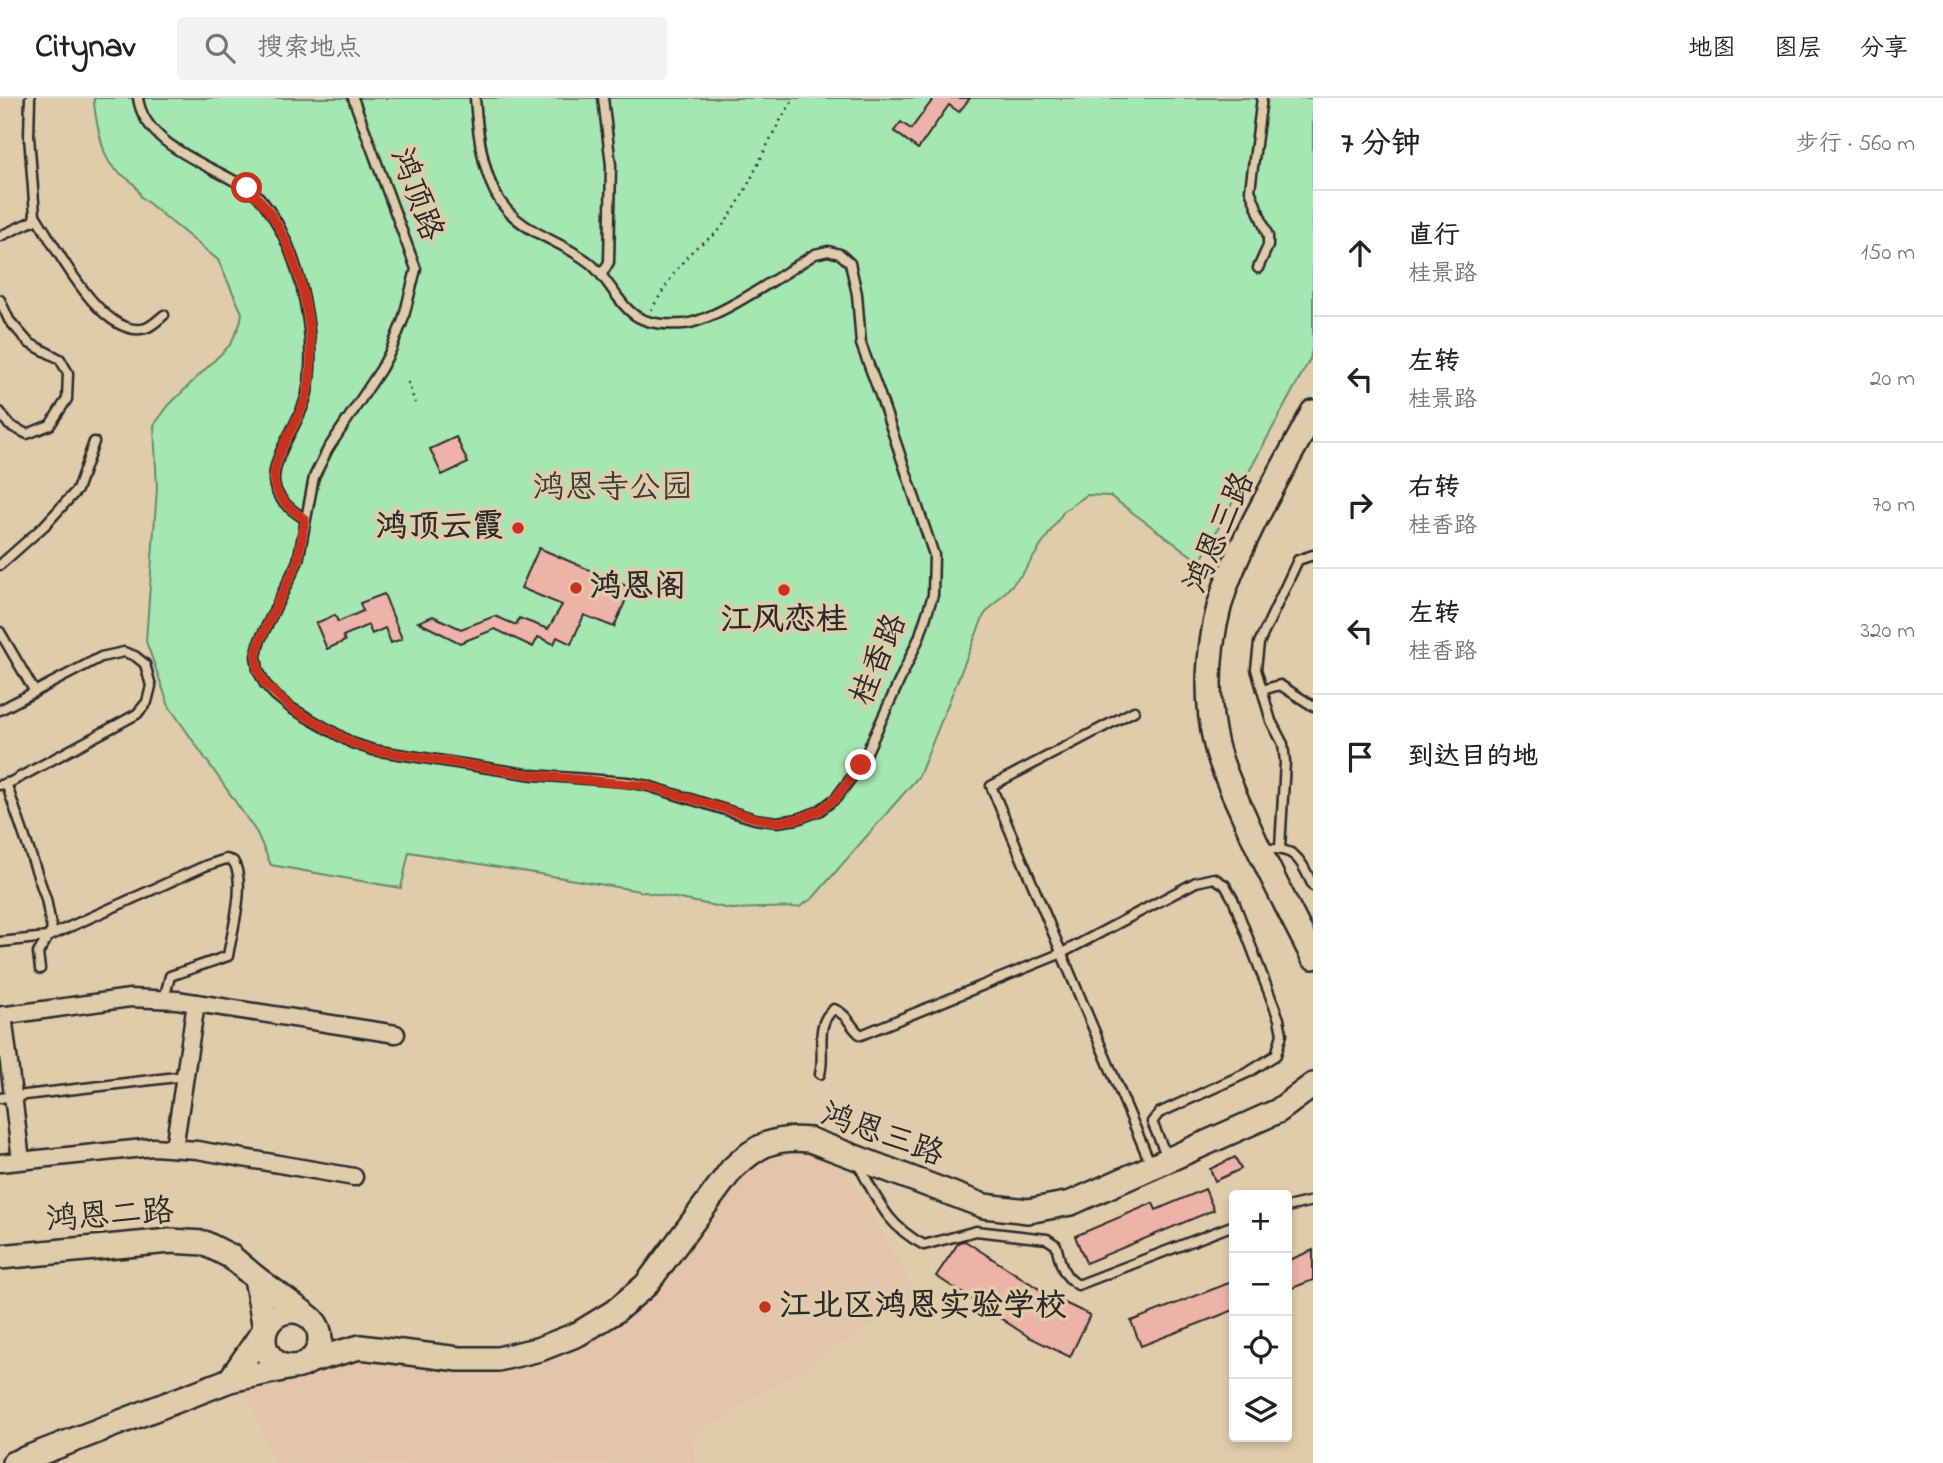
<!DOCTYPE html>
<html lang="zh">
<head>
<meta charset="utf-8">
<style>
  body { margin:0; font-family:"Indie Flower","LXGW WenKai TC",sans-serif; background:#f2f2f2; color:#222 }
  .controls { position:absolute; right:21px; bottom:21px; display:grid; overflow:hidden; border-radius:7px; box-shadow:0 4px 10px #0003 }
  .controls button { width:63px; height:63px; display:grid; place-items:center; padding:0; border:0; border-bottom:2px solid #e0e0e0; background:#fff; color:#222; font:35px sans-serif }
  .stop { position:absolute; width:21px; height:21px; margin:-16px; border:5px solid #c8321e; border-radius:50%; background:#fff }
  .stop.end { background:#c8321e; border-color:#fff; box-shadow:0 2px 7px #0008 }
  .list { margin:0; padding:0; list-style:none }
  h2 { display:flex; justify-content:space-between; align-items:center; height:91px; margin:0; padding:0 28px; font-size:30px }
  h2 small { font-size:23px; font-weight:400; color:#767676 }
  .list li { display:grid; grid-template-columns:46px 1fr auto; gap:21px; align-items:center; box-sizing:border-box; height:126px; padding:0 28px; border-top:2px solid #e0e0e0 }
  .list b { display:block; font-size:26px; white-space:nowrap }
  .list p { margin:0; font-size:23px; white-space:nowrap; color:#767676 }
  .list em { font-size:23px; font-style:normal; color:#767676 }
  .icon { flex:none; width:38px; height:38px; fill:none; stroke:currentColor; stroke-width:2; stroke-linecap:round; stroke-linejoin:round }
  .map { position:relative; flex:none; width:1313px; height:1365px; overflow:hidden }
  header { display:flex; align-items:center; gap:42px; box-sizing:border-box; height:98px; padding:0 35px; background:#fff; border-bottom:2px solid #e0e0e0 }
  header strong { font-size:33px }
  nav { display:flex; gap:38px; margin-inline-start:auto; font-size:24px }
  .search { width:490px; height:63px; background:#f2f2f2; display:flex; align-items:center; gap:18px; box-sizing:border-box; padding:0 24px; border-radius:7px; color:#767676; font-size:26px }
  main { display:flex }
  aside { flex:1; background:#fff }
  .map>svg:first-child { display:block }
  .built { fill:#e4c4aa }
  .green { fill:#a4e7b2; stroke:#68896e; stroke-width:2 }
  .building { fill:#edb2a8; stroke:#2b2b2b; stroke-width:2 }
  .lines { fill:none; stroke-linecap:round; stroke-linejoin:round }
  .lane-casing { stroke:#2b2b2b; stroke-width:13 }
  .street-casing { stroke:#2b2b2b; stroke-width:21 }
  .secondary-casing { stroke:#2b2b2b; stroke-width:28 }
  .path { stroke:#2b2b2b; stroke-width:2.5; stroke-dasharray:2 5; stroke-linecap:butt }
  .lane { stroke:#e0ccab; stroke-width:8 }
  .street { stroke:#e0ccab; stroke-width:16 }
  .secondary { stroke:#e0ccab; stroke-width:23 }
  .route { stroke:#c8321e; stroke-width:9 }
  .poi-dot { fill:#c8321e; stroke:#e0ccab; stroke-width:2.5 }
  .labels { text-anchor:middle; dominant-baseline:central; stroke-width:7; stroke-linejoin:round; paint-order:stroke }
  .street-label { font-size:32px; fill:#2b2b2b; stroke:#e0ccab }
  .park-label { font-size:32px; fill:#373e38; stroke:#e0ccab }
  .poi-label { font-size:32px; font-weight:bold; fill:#2b2b2b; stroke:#e0ccab; text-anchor:start }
</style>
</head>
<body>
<header>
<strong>Citynav</strong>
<div class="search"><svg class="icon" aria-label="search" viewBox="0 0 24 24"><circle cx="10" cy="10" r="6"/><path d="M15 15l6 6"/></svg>搜索地点</div>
<nav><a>地图</a><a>图层</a><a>分享</a></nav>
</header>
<main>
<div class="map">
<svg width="1313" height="1365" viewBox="0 0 1313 1365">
  <rect width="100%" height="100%" fill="#e0ccab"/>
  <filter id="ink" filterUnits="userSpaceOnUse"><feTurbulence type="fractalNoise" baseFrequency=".0143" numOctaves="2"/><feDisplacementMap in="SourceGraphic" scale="14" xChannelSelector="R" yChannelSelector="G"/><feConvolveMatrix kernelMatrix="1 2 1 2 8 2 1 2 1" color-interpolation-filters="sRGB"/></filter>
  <g filter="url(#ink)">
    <!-- built -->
    <polygon class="built" points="789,1047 843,1064 917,1198 693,1338 694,1365 275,1365 245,1289 360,1255 460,1269 580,1242 752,1064"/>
    <!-- green -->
    <path class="green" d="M94,0H1313V246L1310,261L1200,464L1110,398L1087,397L1064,413L1023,475L984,517L919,678L813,800L799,809L731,811L634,792L409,754L401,790L271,767L257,735L169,608L146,543L157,391L154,327L169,307L230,247L240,226L242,215L218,162L141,99C135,81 124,81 112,68C102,57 94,15 94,0Z"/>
    <!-- building -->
    <g class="building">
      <polygon points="934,0 970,0 959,14 949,7 918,51 894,33 901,24 911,31"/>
      <polygon points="456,339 468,365 442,377 430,351"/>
      <polygon points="539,450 631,490 614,529 584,517 571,546 557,539 554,546 538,539 533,549 495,531 460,545 418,524 433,518 461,531 495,518 516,527 519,520 548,531 562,507 521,490"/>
      <polygon points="384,496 402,541 391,545 385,530 372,536 368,527 343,538 345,543 327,551 316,525 335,517 338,524 363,513 360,505"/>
      <polygon points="1235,1059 1241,1071 1215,1083 1210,1071"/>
      <polygon points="1205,1091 1214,1112 1086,1165 1075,1138 1153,1105 1156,1112"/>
      <polygon points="965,1143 1050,1198 1090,1217 1070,1259 1029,1239 936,1178 959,1144"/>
      <polygon points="1313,1152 1313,1182 1287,1192 1287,1163"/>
      <polygon points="1234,1183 1234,1212 1141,1248 1131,1223"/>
    </g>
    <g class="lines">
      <defs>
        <g id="lane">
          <path d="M138,0C145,52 221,69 257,97C298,142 319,236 307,295C301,324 276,350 274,380C273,399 291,412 305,421"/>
          <path d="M353,0L416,171L403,222L391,252L381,271L328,351L314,379L298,463L260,542L256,558L258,572L265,586L276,598L291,610L352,645L373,652L533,677L627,684L648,688L755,721L777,724L798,721L819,713L836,700L861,667L919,540L933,497L934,457L880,297L861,246L857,196L850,165L840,156L828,153L815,156C786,174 714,224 683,226C668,227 645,226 632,215C617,203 608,181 591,166C562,142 522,136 500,103C483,78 477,30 475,0"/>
          <path d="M35,117C55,147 102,243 146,230C152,228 159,221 164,217"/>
          <polyline points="0,138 33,123 35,117 29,38 30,0"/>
          <polyline points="1258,170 1268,148 1268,138 1250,92 1262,0"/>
          <polyline points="602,176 609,164 611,67 603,0"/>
          <polyline points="0,202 9,222 29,245 60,261 68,275 67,301 50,327 27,336 9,327 0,314"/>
          <polyline points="0,467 44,428 77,392 94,344"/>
          <polyline points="0,534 35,594"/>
          <polyline points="1262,592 1280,587 1313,608"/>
          <polyline points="0,612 101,559 124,554 135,558 145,566 151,588 147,604 137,616 11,684 0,687"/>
          <polyline points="1134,613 991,688 1151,1067"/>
          <polyline points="6,685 46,801 52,832 38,855 40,871"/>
          <polyline points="1280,750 1285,664 1283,646 1271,623 1256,571 1259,545 1298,462 1313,457"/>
          <path d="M1261,751C1296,749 1299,759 1313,788"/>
          <path d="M0,844L47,839L205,768L226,761L233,763C247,784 232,833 228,858L170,878L164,901"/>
          <path d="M820,976C826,954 813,927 834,911C850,918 849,928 861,937L1062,855L1196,784L1214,780L1225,787L1233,801L1279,921L1282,936L1276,957L1249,974L1159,1015L1152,1024L1167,1059"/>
          <polyline points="0,1000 185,978"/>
          <path d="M858,1066C878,1102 886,1127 924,1147L976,1133L1047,1141L1056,1147C1061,1165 1061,1177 1078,1187L1234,1127"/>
          <polyline points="1287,1109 1313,1103"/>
        </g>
        <g id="street">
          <polyline points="3,917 21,1062"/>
          <polyline points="0,918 130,900 177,902 396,936"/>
          <polyline points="174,1050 196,905"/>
          <polyline points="0,1065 153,1049 197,1052 354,1079"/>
        </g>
        <g id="secondary">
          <path d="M1313,314C1283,372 1247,429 1225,490C1208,538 1204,598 1216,647C1222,671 1233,694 1243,716C1264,765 1289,812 1313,859"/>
          <polyline points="0,1159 170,1143 204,1145 230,1158 256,1180 304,1215"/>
          <circle cx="292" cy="1241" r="28"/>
          <path d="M309,1263L360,1249L459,1261H498L540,1251L578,1236L614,1214L646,1187L732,1071C757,1047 775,1038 810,1042L984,1108L1028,1113L1071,1105L1278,1013L1313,987"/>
          <polyline points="230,1282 265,1231 256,1180"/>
          <polyline points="14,1365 230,1282 292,1269"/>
        </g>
      </defs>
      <!-- lane casing -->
      <use href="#lane" class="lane-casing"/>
      <!-- street casing -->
      <use href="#street" class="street-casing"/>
      <!-- secondary casing -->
      <use href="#secondary" class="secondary-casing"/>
      <!-- path -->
      <g class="path">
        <path d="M651,212C665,190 678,165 699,147C706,142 715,138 720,131C752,92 765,40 795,0"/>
        <polyline points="408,284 415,305"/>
        <polyline points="428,427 438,432"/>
      </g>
      <!-- lane -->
      <use href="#lane" class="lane"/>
      <!-- street -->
      <use href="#street" class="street"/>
      <!-- secondary -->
      <use href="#secondary" class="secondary"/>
    </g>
  </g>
  <g class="lines" filter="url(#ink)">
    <!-- route -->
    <path class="route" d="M247,90C296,127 321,238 307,296C300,324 275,351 274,380C274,399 291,412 305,421L298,463L260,542L256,558L258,572L265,586L291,610L352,645L373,652L533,677L648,688L755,720L777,724L798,721L819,713L836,700L861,667"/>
  </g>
  <!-- markers -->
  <g class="poi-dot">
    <circle cx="518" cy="430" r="7"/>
    <circle cx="576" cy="490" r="7"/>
    <circle cx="784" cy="492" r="7"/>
    <circle cx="765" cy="1209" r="7"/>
  </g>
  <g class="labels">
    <!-- street labels -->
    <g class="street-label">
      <text transform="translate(415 97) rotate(70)">鸿顶路</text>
      <text transform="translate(1221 435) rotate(-66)">鸿恩三路</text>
      <text transform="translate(880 562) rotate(-67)">桂香路</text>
      <text transform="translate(882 1038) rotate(20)">鸿恩三路</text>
      <text transform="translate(110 1119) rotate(-4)">鸿恩二路</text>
    </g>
    <!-- park labels -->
    <g class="park-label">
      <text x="613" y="391">鸿恩寺公园</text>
    </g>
    <!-- poi labels -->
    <g class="poi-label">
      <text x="504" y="430" text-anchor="end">鸿顶云霞</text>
      <text x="590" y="490">鸿恩阁</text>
      <text x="784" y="523" text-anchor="middle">江风恋桂</text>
      <text x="779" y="1209">江北区鸿恩实验学校</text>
    </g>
  </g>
</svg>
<div class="controls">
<button>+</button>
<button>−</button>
<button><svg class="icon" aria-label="locate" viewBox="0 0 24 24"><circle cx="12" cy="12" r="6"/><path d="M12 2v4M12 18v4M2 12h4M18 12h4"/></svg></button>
<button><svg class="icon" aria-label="layers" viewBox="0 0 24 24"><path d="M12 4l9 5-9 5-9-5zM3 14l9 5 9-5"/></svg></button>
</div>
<div class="stop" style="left:247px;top:90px"></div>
<div class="stop end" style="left:861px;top:667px"></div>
</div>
<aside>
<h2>7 分钟<small>步行 · 560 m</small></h2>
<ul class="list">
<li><svg class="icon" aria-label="ahead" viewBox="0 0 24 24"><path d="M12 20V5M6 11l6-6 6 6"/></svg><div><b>直行</b><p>桂景路</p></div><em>150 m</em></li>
<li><svg class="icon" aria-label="left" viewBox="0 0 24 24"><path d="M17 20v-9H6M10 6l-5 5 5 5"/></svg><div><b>左转</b><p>桂景路</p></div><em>20 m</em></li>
<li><svg class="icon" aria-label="right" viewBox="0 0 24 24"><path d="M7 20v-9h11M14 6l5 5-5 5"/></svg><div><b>右转</b><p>桂香路</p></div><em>70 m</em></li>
<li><svg class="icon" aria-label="left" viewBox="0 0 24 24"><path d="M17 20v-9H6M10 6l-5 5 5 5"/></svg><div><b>左转</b><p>桂香路</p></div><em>320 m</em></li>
<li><svg class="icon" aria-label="arrive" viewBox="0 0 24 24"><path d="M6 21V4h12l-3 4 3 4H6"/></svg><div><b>到达目的地</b></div></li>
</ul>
</aside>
</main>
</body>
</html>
